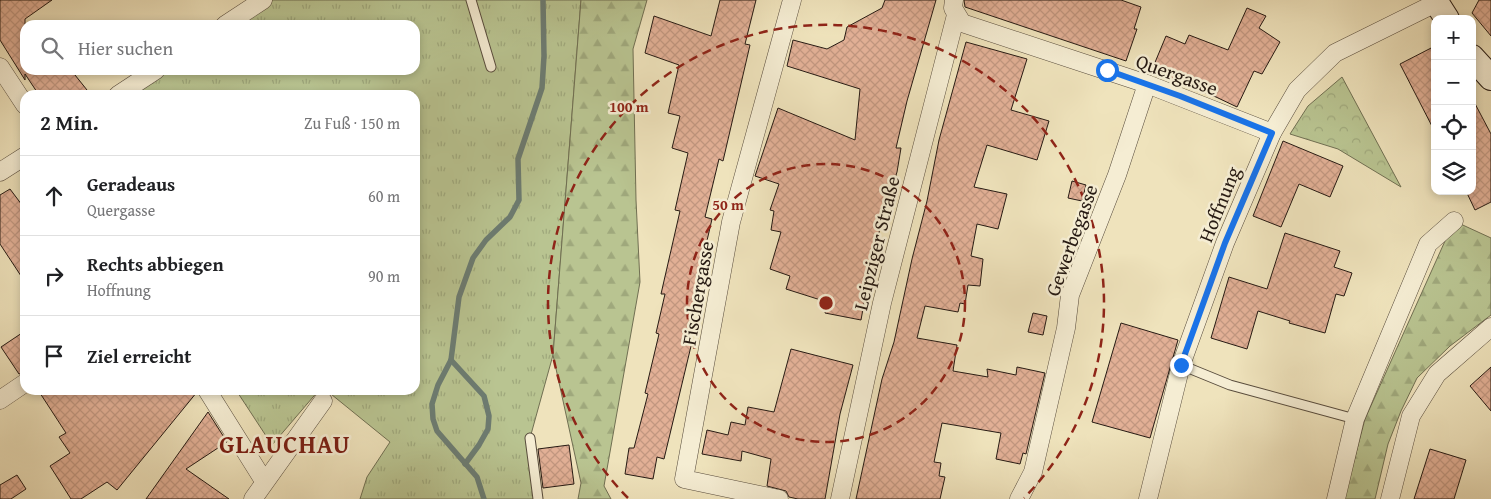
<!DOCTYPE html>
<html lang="de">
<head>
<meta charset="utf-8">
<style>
  body { margin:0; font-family:"Gentium Book Plus",serif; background:#f2f2f2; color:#202124 }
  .controls { position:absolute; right:15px; top:15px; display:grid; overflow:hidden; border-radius:10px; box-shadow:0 2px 8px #0003 }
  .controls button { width:45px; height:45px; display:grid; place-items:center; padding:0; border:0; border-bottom:1px solid #e0e0e0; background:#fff; color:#202124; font:25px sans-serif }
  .stop { position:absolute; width:15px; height:15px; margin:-11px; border:4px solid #1a73e8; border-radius:50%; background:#fff }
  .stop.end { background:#1a73e8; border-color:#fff; box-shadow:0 1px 5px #0008 }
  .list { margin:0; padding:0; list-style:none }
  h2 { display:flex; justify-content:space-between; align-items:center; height:65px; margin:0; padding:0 20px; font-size:21px }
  h2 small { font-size:16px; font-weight:400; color:#757577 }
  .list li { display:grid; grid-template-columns:32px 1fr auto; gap:15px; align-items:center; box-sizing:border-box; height:80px; padding:0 20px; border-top:1px solid #e0e0e0 }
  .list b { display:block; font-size:19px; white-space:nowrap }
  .list p { margin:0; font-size:16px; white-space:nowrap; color:#757577 }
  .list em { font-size:16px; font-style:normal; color:#757577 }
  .icon { flex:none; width:28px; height:28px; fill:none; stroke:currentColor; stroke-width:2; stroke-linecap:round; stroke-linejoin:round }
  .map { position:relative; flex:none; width:1491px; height:499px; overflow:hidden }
  .search { position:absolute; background:#fff; box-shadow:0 2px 8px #0003; left:20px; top:20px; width:400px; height:55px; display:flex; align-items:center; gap:12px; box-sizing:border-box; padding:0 18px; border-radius:15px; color:#757577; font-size:19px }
  .panel { position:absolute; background:#fff; box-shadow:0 2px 8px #0003; left:20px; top:90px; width:400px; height:305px; border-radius:15px }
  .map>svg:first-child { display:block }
  .grass { fill:url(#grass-tufts); stroke:#706f52 }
  .forest { fill:url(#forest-firs); stroke:#706f52 }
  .park { fill:url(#park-crowns); stroke:#706f52 }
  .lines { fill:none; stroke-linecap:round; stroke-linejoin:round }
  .stream { stroke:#6c7c72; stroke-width:5.5 }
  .building { fill:url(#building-cross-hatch); stroke:#261a13 }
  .lane-casing { stroke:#584c3d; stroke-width:11 }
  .street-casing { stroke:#584c3d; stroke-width:19 }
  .secondary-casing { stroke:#261a13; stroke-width:26 }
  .lane { stroke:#f5edd3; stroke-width:9 }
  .street { stroke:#f5edd3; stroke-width:18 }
  .secondary { stroke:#f5edd3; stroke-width:24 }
  .route { stroke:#1a73e8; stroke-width:6 }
  .ring { fill:none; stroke:#8f2418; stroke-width:2.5; stroke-dasharray:9 6 }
  .labels { text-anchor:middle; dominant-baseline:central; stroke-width:5; stroke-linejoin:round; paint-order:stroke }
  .street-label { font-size:20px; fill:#261a13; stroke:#f5edd3 }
  .district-label { font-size:25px; font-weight:bold; letter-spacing:1px; fill:#7a1f14; stroke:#f5edd3 }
  .centre { fill:#8f2418; stroke:#f5edd3; stroke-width:2.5 }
  .ring-label { font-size:15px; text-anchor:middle; font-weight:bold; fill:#8f2418; stroke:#f5edd3; stroke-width:5; stroke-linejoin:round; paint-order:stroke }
</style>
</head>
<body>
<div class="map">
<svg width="1491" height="499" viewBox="0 0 1491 499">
  <defs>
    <pattern id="grass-tufts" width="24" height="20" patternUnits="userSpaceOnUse" patternTransform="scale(1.25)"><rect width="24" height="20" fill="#b9c491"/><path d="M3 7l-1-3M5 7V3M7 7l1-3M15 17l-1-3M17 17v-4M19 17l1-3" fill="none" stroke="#9fa87c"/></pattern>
    <pattern id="forest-firs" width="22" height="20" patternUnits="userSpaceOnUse" patternTransform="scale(1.25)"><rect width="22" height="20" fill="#b9c491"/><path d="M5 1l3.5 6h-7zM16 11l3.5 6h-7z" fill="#9fa87c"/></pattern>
    <pattern id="park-crowns" width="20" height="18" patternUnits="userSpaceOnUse" patternTransform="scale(1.25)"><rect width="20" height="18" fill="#b9c491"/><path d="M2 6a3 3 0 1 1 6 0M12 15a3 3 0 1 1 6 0" fill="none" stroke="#9fa87c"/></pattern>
    <pattern id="building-cross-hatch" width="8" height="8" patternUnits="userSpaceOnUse" patternTransform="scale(1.25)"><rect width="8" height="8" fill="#e2b096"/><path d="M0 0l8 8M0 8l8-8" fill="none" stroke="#c29780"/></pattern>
  </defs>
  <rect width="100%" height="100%" fill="#efe3bc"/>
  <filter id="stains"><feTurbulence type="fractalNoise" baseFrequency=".004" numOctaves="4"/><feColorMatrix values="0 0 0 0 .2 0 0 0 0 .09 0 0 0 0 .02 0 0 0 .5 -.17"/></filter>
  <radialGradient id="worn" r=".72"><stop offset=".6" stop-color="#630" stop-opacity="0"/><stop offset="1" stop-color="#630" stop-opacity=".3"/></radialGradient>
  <!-- grass -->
  <g class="grass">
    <polygon points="264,0 581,0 553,355 530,438 540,499 360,499 367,477 390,442 326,390 415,390 415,95 132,95 167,70 415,70 415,25 229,25"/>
    <polygon points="236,390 319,390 272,445"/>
  </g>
  <!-- forest -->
  <g class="forest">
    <polygon points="581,0 647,0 633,49 636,200 640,282 604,486 611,499 578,499 581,483 553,355"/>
    <polygon points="1454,221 1491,238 1491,315 1450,346 1417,378 1401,411 1388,444 1375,499 1344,499 1365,419"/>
  </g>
  <!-- park -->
  <polygon class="park" points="1342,77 1401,187 1338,149 1290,134 1308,106"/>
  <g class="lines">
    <!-- stream -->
    <g class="stream">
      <polyline points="451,360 484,396 489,416 488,429 479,445 465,464"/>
      <polyline points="484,499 477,477 437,431 433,419 432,404 438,385 451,360 459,297 473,258 486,240 510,217 519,200 518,159 542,88 544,56 543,0"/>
    </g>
  </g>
  <!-- building -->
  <g class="building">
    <polygon points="0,0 52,0 25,19 25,70 71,70 91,95 39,95 25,74 25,80 0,40"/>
    <polygon points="720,0 756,0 745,44 750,45 723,161 719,159 705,217 712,219 696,288 699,289 687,341 692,342 664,459 657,457 653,479 625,474 629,448 634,448 648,394 645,393 659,334 656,333 665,294 661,294 680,211 675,210 688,153 672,148 680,116 668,113 679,65 645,53 654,16 711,36"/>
    <polygon points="885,0 936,0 907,101 896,148 901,148 897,172 880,228 868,281 861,320 825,313 827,302 786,289 790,276 770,269 781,232 771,230 774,211 770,210 779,184 755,176 778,108 855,140 860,89 787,66 793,40 827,49 844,40 847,27 882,8"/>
    <polygon points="964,0 1121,0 1141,7 1134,29 1137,29 1126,61 965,7"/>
    <polygon points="1479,0 1491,0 1491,36 1472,13"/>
    <polygon points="1247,8 1266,16 1259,28 1280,42 1262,74 1254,71 1237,107 1216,97 1151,72 1166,36 1185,44 1189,35 1228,50"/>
    <polygon points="966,42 1027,59 1011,110 1049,121 1037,160 987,145 974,187 1007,194 998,229 977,224 971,256 983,259 980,286 968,285 965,304 960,303 958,312 925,306 917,338 957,345 953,371 988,377 987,369 1016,375 1017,367 1045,373 1026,454 1023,453 1020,464 996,459 1001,433 942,423 934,462 941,463 939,476 945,477 940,499 856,499 882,379 894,342 912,259 927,201 939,140"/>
    <polygon points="1435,46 1435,132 1400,64"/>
    <polygon points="1472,98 1491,134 1491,202 1475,210 1466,191 1472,191"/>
    <polygon points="1283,141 1343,166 1330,197 1299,184 1281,227 1253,216"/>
    <polygon points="1072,181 1086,185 1082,201 1068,198"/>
    <polygon points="10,189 25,209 25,282 0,244 0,195"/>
    <polygon points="1285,233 1340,251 1334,267 1352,273 1344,296 1336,294 1325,333 1289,323 1290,321 1258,311 1247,349 1211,338 1229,277 1267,289"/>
    <polygon points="1033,313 1047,316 1043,335 1028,332"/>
    <polygon points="1121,323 1178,340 1150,438 1092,422"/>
    <polygon points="25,331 25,372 19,374 1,347"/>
    <polygon points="791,349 853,365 840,414 825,499 798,499 789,497 786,491 767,486 771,459 742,451 741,461 702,454 707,430 728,435 731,422 745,425 748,407 774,412"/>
    <polygon points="1491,367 1491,411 1470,386"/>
    <polygon points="38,390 196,390 197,392 117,490 107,482 81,499 71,499 50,466 70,453 59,437 66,433"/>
    <polygon points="208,412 227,442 186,469 229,499 146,499"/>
    <polygon points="569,445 574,484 543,488 538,449"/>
    <polygon points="1430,449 1466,460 1454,499 1414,499"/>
    <polygon points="17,475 26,489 11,499 0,499 0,485"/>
  </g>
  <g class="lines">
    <defs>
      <g id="lane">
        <polyline points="471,0 491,67"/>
        <polyline points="1181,365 1230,385 1355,419"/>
        <polyline points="530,438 538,499"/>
      </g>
      <g id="street">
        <polyline points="954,0 953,8 962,23 1147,84 1272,133"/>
        <polyline points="225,25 263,0"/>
        <polyline points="0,67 25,105"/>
        <polyline points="118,95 156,70"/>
        <polyline points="0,172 25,156"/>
        <polyline points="207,390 264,481"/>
        <polyline points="0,400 25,383"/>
        <polyline points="253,499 323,401"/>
        <polyline points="779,499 684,479 731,222 792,0"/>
        <polyline points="840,499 882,303 956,15"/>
        <polyline points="1019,499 1033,472 1066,328 1070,295 1117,175 1147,84"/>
        <polyline points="1148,499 1181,365 1225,243 1272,133 1297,90 1335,53 1436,3"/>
        <polyline points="1336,499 1355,419 1428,244 1454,221"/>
        <polyline points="1390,499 1411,416 1437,374 1491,327"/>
      </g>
      <g id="secondary">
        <polyline points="1435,0 1447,19"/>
        <polyline points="1472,57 1491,78"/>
      </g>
    </defs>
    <!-- lane casing -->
    <use href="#lane" class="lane-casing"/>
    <!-- street casing -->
    <use href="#street" class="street-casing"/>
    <!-- secondary casing -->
    <use href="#secondary" class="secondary-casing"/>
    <!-- lane -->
    <use href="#lane" class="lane"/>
    <!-- street -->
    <use href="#street" class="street"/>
    <!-- secondary -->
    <use href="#secondary" class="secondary"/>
  </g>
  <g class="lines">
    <!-- route -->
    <polyline class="route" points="1107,70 1180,96 1272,133 1225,243 1181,365"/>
  </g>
  <!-- distance rings -->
  <g class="ring">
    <circle cx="826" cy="303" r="139"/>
    <path d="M628 498A278 278 0 1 1 1024 498"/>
  </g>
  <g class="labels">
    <!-- street labels -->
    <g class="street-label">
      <text transform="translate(1177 74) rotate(20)">Quergasse</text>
      <text transform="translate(1219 204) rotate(-68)">Hoffnung</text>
      <text transform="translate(1071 240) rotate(-70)">Gewerbegasse</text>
      <text transform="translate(876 243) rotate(-76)">Leipziger Straße</text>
      <text transform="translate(697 293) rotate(-80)">Fischergasse</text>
    </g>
    <!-- district labels -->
    <g class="district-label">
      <text x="285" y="444">GLAUCHAU</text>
    </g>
  </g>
  <circle cx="826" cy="303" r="8" class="centre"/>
  <g class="ring-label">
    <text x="629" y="112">100 m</text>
    <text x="728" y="210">50 m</text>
  </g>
  <rect width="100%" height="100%" filter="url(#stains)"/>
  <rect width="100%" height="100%" fill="url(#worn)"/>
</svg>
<div class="controls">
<button>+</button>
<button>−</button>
<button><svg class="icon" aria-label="locate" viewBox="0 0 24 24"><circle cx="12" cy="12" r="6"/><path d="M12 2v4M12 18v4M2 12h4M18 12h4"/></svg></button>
<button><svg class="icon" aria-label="layers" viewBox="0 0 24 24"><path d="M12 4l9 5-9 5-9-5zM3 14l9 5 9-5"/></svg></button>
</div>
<div class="stop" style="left:1107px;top:70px"></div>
<div class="stop end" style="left:1181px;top:365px"></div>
<div class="search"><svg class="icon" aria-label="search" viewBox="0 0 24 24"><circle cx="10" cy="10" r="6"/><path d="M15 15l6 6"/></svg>Hier suchen</div>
<section class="panel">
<h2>2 Min.<small>Zu Fuß · 150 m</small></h2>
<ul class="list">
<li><svg class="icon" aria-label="ahead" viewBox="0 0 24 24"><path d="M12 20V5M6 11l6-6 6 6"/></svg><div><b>Geradeaus</b><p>Quergasse</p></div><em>60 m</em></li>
<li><svg class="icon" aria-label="right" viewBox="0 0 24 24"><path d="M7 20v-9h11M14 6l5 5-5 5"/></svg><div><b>Rechts abbiegen</b><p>Hoffnung</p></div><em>90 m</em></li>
<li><svg class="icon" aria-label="arrive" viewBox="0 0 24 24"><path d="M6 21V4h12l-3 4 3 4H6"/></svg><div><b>Ziel erreicht</b></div></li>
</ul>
</section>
</div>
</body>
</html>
